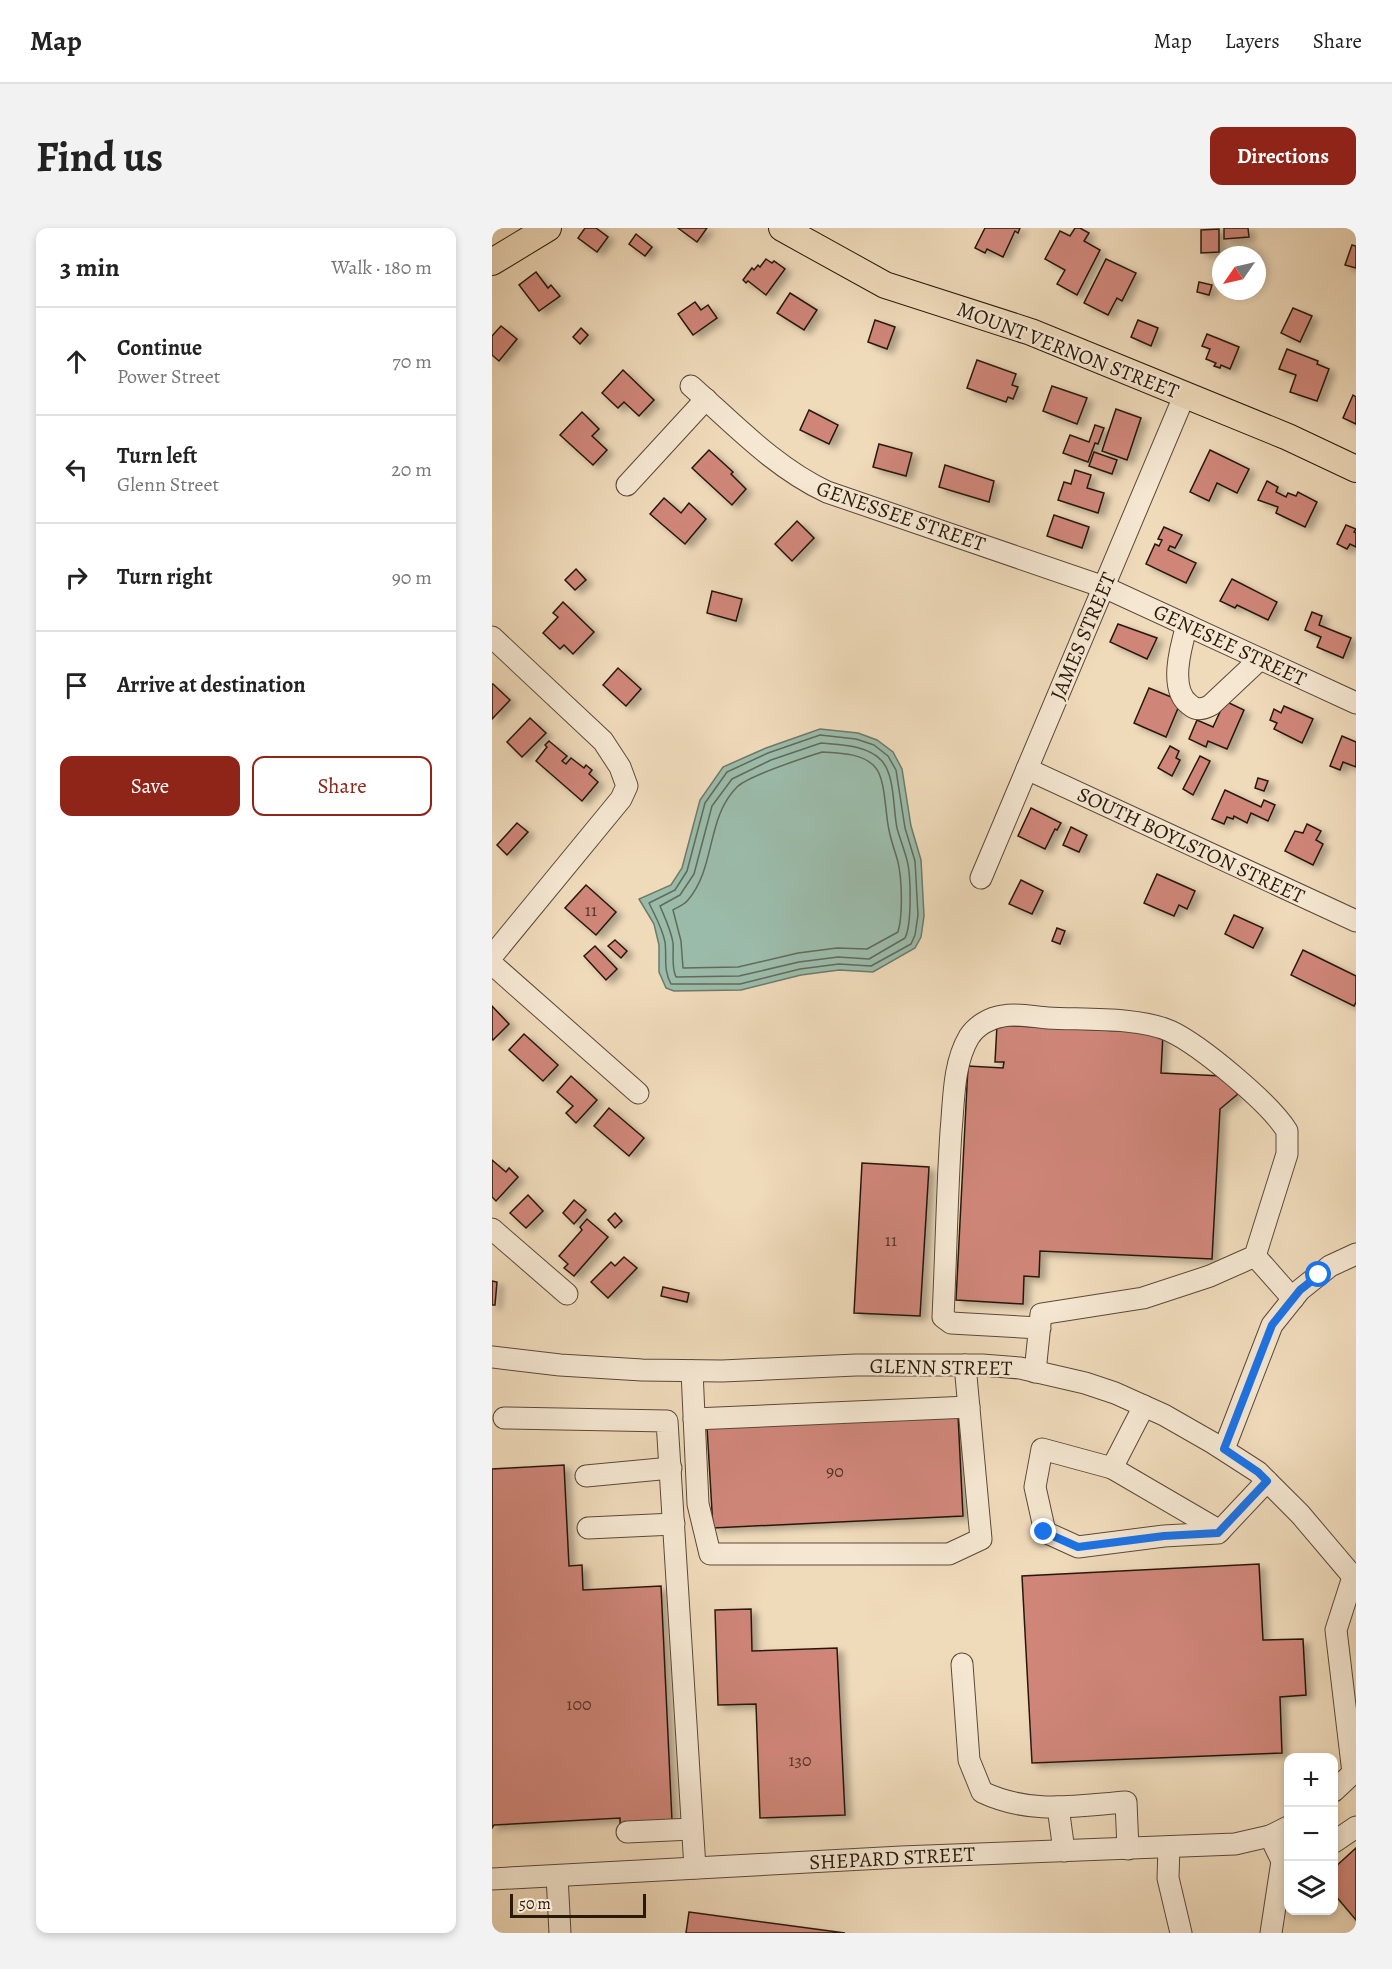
<!DOCTYPE html>
<html lang="en">
<head>
<meta charset="utf-8">
<style>
  body { margin:0; font-family:Alegreya,serif; background:#f2f2f2; color:#222 }
  .controls { position:absolute; right:18px; bottom:18px; display:grid; overflow:hidden; border-radius:12px; box-shadow:0 3px 9px #0003 }
  .controls button { width:54px; height:54px; display:grid; place-items:center; padding:0; border:0; border-bottom:2px solid #e0e0e0; background:#fff; color:#222; font:30px sans-serif }
  .compass { position:absolute; left:720px; top:18px; width:54px; height:54px; border-radius:50%; background:#fff; box-shadow:0 3px 9px #0003; rotate:236deg }
  .scale { position:absolute; left:18px; bottom:15px; width:136px; box-sizing:border-box; padding-left:6px; border:3px solid #28190b; border-top:0; font-size:16px; line-height:21px; white-space:nowrap; color:#28190b; -webkit-text-stroke:4px #f5e7d2; paint-order:stroke }
  .stop { position:absolute; width:18px; height:18px; margin:-14px; border:4px solid #1a73e8; border-radius:50%; background:#fff }
  .stop.end { background:#1a73e8; border-color:#fff; box-shadow:0 2px 6px #0008 }
  .list { margin:0; padding:0; list-style:none }
  h2 { display:flex; justify-content:space-between; align-items:center; height:78px; margin:0; padding:0 24px; font-size:26px }
  h2 small { font-size:20px; font-weight:400; color:#767676 }
  .list li { display:grid; grid-template-columns:39px 1fr auto; gap:18px; align-items:center; box-sizing:border-box; height:108px; padding:0 24px; border-top:2px solid #e0e0e0 }
  .list b { display:block; font-size:22px; white-space:nowrap }
  .list p { margin:0; font-size:20px; white-space:nowrap; color:#767676 }
  .list em { font-size:20px; font-style:normal; color:#767676 }
  .actions { display:flex; gap:12px; padding:18px 24px }
  .actions a { flex:1; padding:14px 0; border:2px solid #8f2418; border-radius:12px; text-align:center; font-size:21px; color:#8f2418 }
  .actions .main { background:#8f2418; color:#fff }
  .icon { flex:none; width:33px; height:33px; fill:none; stroke:currentColor; stroke-width:2; stroke-linecap:round; stroke-linejoin:round }
  .map { position:relative; flex:none; width:864px; height:1705px; overflow:hidden; border-radius:12px }
  header { display:flex; align-items:center; gap:36px; box-sizing:border-box; height:84px; padding:0 30px; background:#fff; border-bottom:2px solid #e0e0e0 }
  header strong { font-size:28px }
  nav { display:flex; gap:33px; margin-inline-start:auto; font-size:21px }
  .intro { display:flex; align-items:center; justify-content:space-between; box-sizing:border-box; height:144px; padding:0 36px }
  h1 { margin:0; font-size:42px }
  .button { padding:15px 27px; border-radius:12px; background:#8f2418; color:#fff; font-size:21px; font-weight:700 }
  main { display:flex; gap:36px; padding:0 36px }
  aside { flex:1; background:#fff; border-radius:12px; box-shadow:0 3px 9px #0003 }
  .map>svg:first-child { display:block }
  .water { fill:#9bbbaa; stroke:#6d7a6a; stroke-width:1.5 }
  .lines { fill:none; stroke-linecap:round; stroke-linejoin:round }
  .shore { stroke:#626a5a; stroke-width:1.5 }
  .building { fill:#cf8679; stroke:#28190b; stroke-width:1.5; filter:url(#shadow) }
  .minor-casing { stroke:#5a4937; stroke-width:23 }
  .major-casing { stroke:#28190b; stroke-width:28 }
  .minor { stroke:#f5e7d2; stroke-width:21 }
  .major { stroke:#efdaba; stroke-width:26 }
  .route { stroke:#1a73e8; stroke-width:8 }
  .labels { text-anchor:middle; dominant-baseline:central; stroke-width:4.5; stroke-linejoin:round; paint-order:stroke }
  .number-label { font-size:18px; fill:#523426 }
  .street-label { font-size:21px; fill:#28190b; stroke:#f5e7d2 }
</style>
</head>
<body>
<header>
<strong>Map</strong>
<nav><a>Map</a><a>Layers</a><a>Share</a></nav>
</header>
<div class="intro"><h1>Find us</h1><a class="button">Directions</a></div>
<main>
<aside>
<h2>3 min<small>Walk · 180 m</small></h2>
<ul class="list">
<li><svg class="icon" aria-label="ahead" viewBox="0 0 24 24"><path d="M12 20V5M6 11l6-6 6 6"/></svg><div><b>Continue</b><p>Power Street</p></div><em>70 m</em></li>
<li><svg class="icon" aria-label="left" viewBox="0 0 24 24"><path d="M17 20v-9H6M10 6l-5 5 5 5"/></svg><div><b>Turn left</b><p>Glenn Street</p></div><em>20 m</em></li>
<li><svg class="icon" aria-label="right" viewBox="0 0 24 24"><path d="M7 20v-9h11M14 6l5 5-5 5"/></svg><div><b>Turn right</b></div><em>90 m</em></li>
<li><svg class="icon" aria-label="arrive" viewBox="0 0 24 24"><path d="M6 21V4h12l-3 4 3 4H6"/></svg><div><b>Arrive at destination</b></div></li>
</ul>
<div class="actions"><a class="main">Save</a><a>Share</a></div>
</aside>
<div class="map">
<svg width="864" height="1705" viewBox="0 0 864 1705">
  <defs>
    <filter id="shadow"><feDropShadow dx="6" dy="4" stdDeviation="3" flood-color="#0004"/></filter>
  </defs>
  <rect width="100%" height="100%" fill="#efdaba"/>
  <filter id="stains"><feTurbulence type="fractalNoise" baseFrequency=".00333" numOctaves="4"/><feColorMatrix values="0 0 0 0 .2 0 0 0 0 .09 0 0 0 0 .02 0 0 0 .5 -.17"/></filter>
  <radialGradient id="worn" r=".72"><stop offset=".6" stop-color="#630" stop-opacity="0"/><stop offset="1" stop-color="#630" stop-opacity=".3"/></radialGradient>
  <!-- water -->
  <polygon class="water" points="328,501 366,505 385,512 401,524 410,541 419,598 429,632 432,688 429,709 423,720 381,744 347,742 309,747 249,762 182,763 174,760 167,744 167,717 162,696 147,671 179,657 190,640 208,572 231,539 274,520"/>
  <g class="lines">
    <!-- shore -->
    <g class="shore">
      <path d="M328,507L364,511L382,517L396,528L404,542L413,600L423,633L426,687L423,707L419,716L379,738L347,736L308,741L248,756H179C171,742 175,729 173,714C170,699 163,688 157,675L183,662L195,643L213,575L235,544L276,525Z"/>
      <path d="M329,515C349,517 376,517 390,533C403,548 401,581 405,600C408,611 412,621 415,632C419,647 420,696 413,710L377,731L346,729L307,734L247,748L184,749C179,738 182,727 181,715C179,702 173,690 168,678L188,667L202,646L220,578L240,551L279,532Z"/>
      <path d="M330,524C347,525 371,525 383,539C394,551 393,586 397,602C399,613 403,623 406,634C410,652 411,686 406,704L375,721L345,720L306,725L246,739L191,740L189,713L181,682C186,679 192,677 196,672C224,639 214,590 245,559C257,547 312,530 330,524Z"/>
    </g>
  </g>
  <!-- building -->
  <g class="building">
    <polygon points="93,0 104,0 116,9 105,24 86,10"/>
    <polygon points="186,0 215,0 205,14"/>
    <polygon points="493,0 528,0 526,5 523,3 511,29 495,21 493,25 483,20"/>
    <polygon points="583,0 588,0 597,5 592,13 608,22 585,67 565,56 573,42 553,31 568,3 578,8"/>
    <polygon points="732,0 756,0 757,9 732,11"/>
    <polygon points="727,1 727,24 709,25 709,2"/>
    <polygon points="144,6 160,19 153,28 137,16"/>
    <polygon points="860,17 864,18 864,40 853,37"/>
    <polygon points="274,31 280,35 282,33 293,41 274,67 256,53 254,55 251,52 260,40 262,42 266,37 268,39"/>
    <polygon points="614,31 644,45 630,73 625,70 616,87 592,75"/>
    <polygon points="44,44 56,60 59,57 68,68 47,83 27,57"/>
    <polygon points="707,54 720,57 717,67 705,64"/>
    <polygon points="298,65 325,82 312,102 285,85"/>
    <polygon points="203,74 209,82 216,77 225,90 201,107 186,86"/>
    <polygon points="801,80 820,88 808,114 789,105"/>
    <polygon points="383,92 403,99 395,121 376,114"/>
    <polygon points="646,92 666,100 659,118 639,109"/>
    <polygon points="9,98 25,111 7,133 0,127 0,108"/>
    <polygon points="89,100 96,107 88,116 81,109"/>
    <polygon points="715,106 747,119 738,141 729,137 728,140 722,138 724,135 714,131 718,121 710,118"/>
    <polygon points="795,121 826,133 825,136 837,141 825,173 798,164 804,147 787,141"/>
    <polygon points="485,132 524,146 520,157 526,159 521,171 516,169 514,174 475,160"/>
    <polygon points="131,142 162,172 147,188 132,174 126,180 110,165"/>
    <polygon points="560,158 595,170 585,196 551,183"/>
    <polygon points="861,167 864,169 864,196 851,190"/>
    <polygon points="624,181 649,190 635,232 610,223"/>
    <polygon points="317,182 346,197 337,216 308,202"/>
    <polygon points="90,184 107,201 100,208 115,222 101,237 68,207"/>
    <polygon points="603,197 612,200 606,216 603,215 596,234 571,225 578,207 597,214"/>
    <polygon points="387,216 420,225 414,248 381,239"/>
    <polygon points="217,222 241,244 239,246 254,261 240,277 200,240"/>
    <polygon points="718,222 757,241 745,265 725,255 717,273 698,264"/>
    <polygon points="602,224 625,232 620,246 597,238"/>
    <polygon points="453,237 502,253 497,274 447,259"/>
    <polygon points="583,242 599,247 595,260 612,265 606,285 566,272 572,254 579,256"/>
    <polygon points="775,253 786,259 784,264 794,269 796,265 804,268 806,264 825,274 813,299 784,285 786,279 766,272"/>
    <polygon points="172,270 189,285 197,275 214,291 193,316 158,286"/>
    <polygon points="562,287 597,299 590,320 555,308"/>
    <polygon points="305,293 322,310 300,333 283,316"/>
    <polygon points="854,297 864,301 862,304 864,305 864,319 858,316 855,321 845,316"/>
    <polygon points="672,299 690,307 683,320 678,318 676,322 704,335 694,355 654,336 663,316 667,318 670,312 666,311"/>
    <polygon points="84,341 94,352 83,362 73,352"/>
    <polygon points="740,351 785,374 776,392 745,377 743,380 728,373"/>
    <polygon points="220,363 250,371 244,393 215,385"/>
    <polygon points="71,374 102,404 81,426 72,417 68,421 51,405 66,389 61,385"/>
    <polygon points="820,384 830,388 827,397 859,410 851,430 825,419 829,409 813,402"/>
    <polygon points="626,396 665,410 655,431 618,414"/>
    <polygon points="126,440 149,461 134,478 111,457"/>
    <polygon points="1,456 18,472 0,491 0,456"/>
    <polygon points="657,460 689,473 674,509 642,495"/>
    <polygon points="733,473 752,482 735,521 716,513 714,519 697,511 705,492 721,499"/>
    <polygon points="792,478 821,491 810,515 782,501 785,495 778,492 782,481 789,485"/>
    <polygon points="38,490 54,505 30,529 15,514"/>
    <polygon points="850,508 864,514 864,539 851,534 848,542 838,538"/>
    <polygon points="57,513 75,528 70,533 74,536 79,530 92,540 94,537 100,542 97,546 106,554 90,573 44,533 55,519 53,517"/>
    <polygon points="678,518 687,523 684,530 688,532 680,548 666,540"/>
    <polygon points="708,528 718,533 701,567 691,561"/>
    <polygon points="766,550 776,553 772,563 763,560"/>
    <polygon points="733,562 769,579 772,572 783,577 776,593 759,585 755,595 742,588 741,591 735,589 732,596 720,591"/>
    <polygon points="539,580 569,595 565,602 563,601 553,621 526,608"/>
    <polygon points="25,595 36,604 15,627 5,617"/>
    <polygon points="815,596 829,603 824,612 831,616 821,637 793,623 803,603 811,605"/>
    <polygon points="579,599 595,607 587,624 571,617"/>
    <polygon points="665,646 703,663 695,681 687,677 682,688 652,675"/>
    <polygon points="529,652 551,663 540,686 517,676"/>
    <polygon points="94,657 124,684 104,707 73,680"/>
    <polygon points="742,687 771,700 761,720 733,706"/>
    <polygon points="565,700 573,703 568,716 560,713"/>
    <polygon points="123,712 135,723 129,730 116,718"/>
    <polygon points="103,718 125,741 114,752 92,728"/>
    <polygon points="811,722 864,748 864,774 862,778 799,747"/>
    <polygon points="0,778 17,796 1,812 0,810"/>
    <polygon points="505,797 671,805 669,845 730,848 746,866 728,881 720,1031 548,1023 547,1049 532,1048 531,1076 464,1072 476,838 511,840 512,834 503,834"/>
    <polygon points="32,806 66,837 51,853 17,822"/>
    <polygon points="79,848 105,872 84,895 74,885 81,878 65,864"/>
    <polygon points="117,880 152,910 137,928 102,898"/>
    <polygon points="0,932 14,944 17,940 26,949 4,973 0,969"/>
    <polygon points="370,935 437,939 428,1088 362,1085"/>
    <polygon points="36,967 51,983 34,1000 18,985"/>
    <polygon points="82,972 94,982 82,996 71,985"/>
    <polygon points="123,985 130,993 123,1000 116,992"/>
    <polygon points="95,991 116,1009 82,1048 72,1040 76,1036 67,1028 90,1002 88,999"/>
    <polygon points="132,1029 145,1040 116,1070 99,1054 119,1034 123,1038"/>
    <polygon points="0,1053 5,1054 3,1077 0,1077"/>
    <polygon points="171,1059 197,1065 195,1074 169,1068"/>
    <polygon points="466,1187 471,1288 221,1300 215,1199"/>
    <polygon points="72,1237 77,1338 90,1337 91,1362 169,1358 180,1593 128,1596 128,1590 2,1597 0,1600 0,1241"/>
    <polygon points="767,1336 771,1412 811,1411 814,1467 788,1469 790,1525 540,1535 530,1348"/>
    <polygon points="259,1381 260,1423 345,1420 353,1587 268,1590 264,1476 226,1477 223,1382"/>
    <polygon points="864,1620 864,1692 842,1666 842,1640"/>
    <polygon points="197,1684 353,1705 194,1705"/>
  </g>
  <g class="lines">
    <defs>
      <g id="minor">
        <path d="M199,158C242,196 283,240 335,264L612,359L864,475"/>
        <polyline points="135,257 214,171"/>
        <path d="M695,397C689,418 676,462 698,477C705,483 712,481 719,477L768,431"/>
        <polyline points="0,409 111,513 128,539 135,558 129,571 0,728"/>
        <polyline points="535,541 864,693"/>
        <polyline points="489,650 693,166"/>
        <polyline points="0,736 146,865"/>
        <polyline points="0,1001 75,1066"/>
        <polyline points="763,1028 801,1071"/>
        <polyline points="0,1129 68,1137 150,1142 230,1143 364,1137 490,1137 528,1140 593,1155 623,1165 672,1187 721,1215 766,1244 808,1286 864,1352"/>
        <polyline points="200,1143 206,1276 218,1326 457,1326 489,1311 473,1137"/>
        <path d="M543,1144L549,1086L651,1070L718,1048L763,1028L795,926V903C778,875 708,817 678,803C646,789 592,792 556,790C542,789 525,785 511,788C497,790 484,798 477,809C461,836 462,872 459,903C455,965 454,1027 451,1089L459,1095L548,1100"/>
        <polyline points="652,1178 620,1240 550,1221 543,1259 553,1304 586,1319 672,1308 726,1305 775,1253"/>
        <polyline points="12,1190 175,1193 203,1640"/>
        <polyline points="202,1191 477,1179"/>
        <polyline points="732,1221 780,1097 808,1062 838,1038 864,1026"/>
        <polyline points="620,1240 728,1303"/>
        <polyline points="94,1248 179,1240"/>
        <polyline points="96,1300 182,1296"/>
        <path d="M470,1436L477,1532L490,1564C539,1587 582,1578 634,1574L636,1621"/>
        <polyline points="861,1545 844,1402 861,1349"/>
        <polyline points="842,1563 864,1542"/>
        <polyline points="566,1579 572,1623"/>
        <polyline points="135,1604 200,1601"/>
        <polyline points="778,1608 790,1633 779,1705"/>
        <polyline points="842,1614 864,1599"/>
        <polyline points="677,1619 676,1650 689,1705"/>
        <polyline points="65,1648 68,1705"/>
        <polyline points="0,1651 409,1629 743,1616 778,1608 796,1599"/>
      </g>
      <g id="major">
        <polyline points="290,0 393,57 539,104 796,209 864,241"/>
        <polyline points="0,34 56,0"/>
      </g>
    </defs>
    <!-- minor casing -->
    <use href="#minor" class="minor-casing"/>
    <!-- major casing -->
    <use href="#major" class="major-casing"/>
    <!-- minor -->
    <use href="#minor" class="minor"/>
    <!-- major -->
    <use href="#major" class="major"/>
  </g>
  <g class="lines">
    <!-- route -->
    <polyline class="route" points="552,1304 586,1319 672,1308 726,1305 775,1253 766,1244 732,1221 780,1097 808,1062 827,1047"/>
  </g>
  <g class="labels">
    <!-- number labels -->
    <g class="number-label">
      <text x="99" y="682">11</text>
      <text x="399" y="1012">11</text>
      <text x="343" y="1243">90</text>
      <text x="87" y="1476">100</text>
      <text x="308" y="1532">130</text>
    </g>
    <!-- street labels -->
    <g class="street-label">
      <text transform="translate(576 122) rotate(21)">MOUNT VERNON STREET</text>
      <text transform="translate(409 288) rotate(19)">GENESSEE STREET</text>
      <text transform="translate(591 408) rotate(-67)">JAMES STREET</text>
      <text transform="translate(738 417) rotate(25)">GENESEE STREET</text>
      <text transform="translate(699 617) rotate(25)">SOUTH BOYLSTON STREET</text>
      <text transform="translate(449 1139) rotate(1)">GLENN STREET</text>
      <text transform="translate(400 1630) rotate(-3)">SHEPARD STREET</text>
    </g>
  </g>
  <rect width="100%" height="100%" filter="url(#stains)"/>
  <rect width="100%" height="100%" fill="url(#worn)"/>
</svg>
<div class="controls">
<button>+</button>
<button>−</button>
<button><svg class="icon" aria-label="layers" viewBox="0 0 24 24"><path d="M12 4l9 5-9 5-9-5zM3 14l9 5 9-5"/></svg></button>
</div>
<svg class="compass" viewBox="-18 -18 36 36"><path d="M0-13l5 13h-10z" fill="#e53935"/><path d="M0 13l5-13h-10z" fill="#767676"/></svg>
<div class="scale">50 m</div>
<div class="stop" style="left:827px;top:1047px"></div>
<div class="stop end" style="left:552px;top:1304px"></div>
</div>
</main>
</body>
</html>
